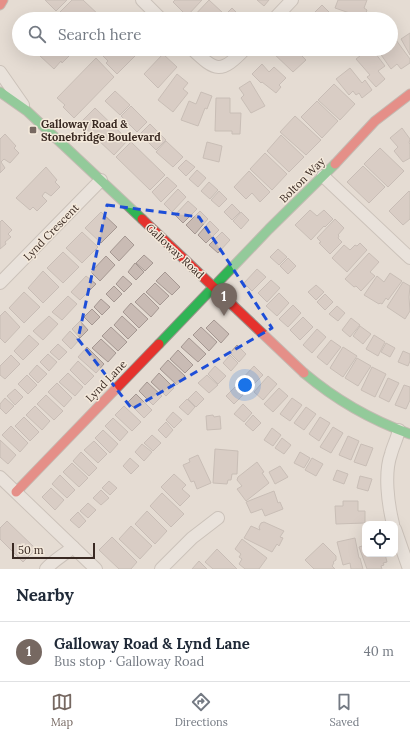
<!DOCTYPE html>
<html lang="en">
<head>
<meta charset="utf-8">
<style>
  body { margin:0; font-family:Lora,serif; background:#f2f2f3; color:#1f2937 }
  .controls { position:absolute; right:12px; bottom:12px; display:grid; overflow:hidden; border-radius:8px; box-shadow:0 4px 16px #0002 }
  .controls button { width:36px; height:36px; display:grid; place-items:center; padding:0; border:0; border-bottom:1px solid #e0e1e3; background:#fff; color:#1f2937; font:20px sans-serif }
  .scale { position:absolute; left:12px; bottom:10px; width:83px; box-sizing:border-box; padding-left:4px; border:2px solid #3a2a23; border-top:0; font-size:11px; line-height:14px; white-space:nowrap; color:#3a2a23; -webkit-text-stroke:3px #f4e9db; paint-order:stroke }
  .you { position:absolute; left:245px; top:385px; width:14px; height:14px; margin:-10px; border:3px solid #fff; border-radius:50%; background:#1a73e8; box-shadow:0 0 0 6px #1a73e833 }
  .badge { display:grid; place-items:center; width:26px; height:26px; border-radius:50%; background:#766861; color:#fff; font-size:13px; font-weight:700 }
  .pin { position:absolute; translate:-50% -33px; filter:drop-shadow(0 1px 2px #0008) }
  .pin::after { content:''; position:absolute; top:21px; width:14px; height:12px; background:inherit; clip-path:polygon(0 0,100% 0,50% 100%) }
  .list { margin:0; padding:0; list-style:none }
  h2 { display:flex; justify-content:space-between; align-items:center; height:52px; margin:0; padding:0 16px; font-size:17px }
  h2 small { font-size:13px; font-weight:400; color:#747a83 }
  .list li { display:grid; grid-template-columns:26px 1fr auto; gap:12px; align-items:center; box-sizing:border-box; height:60px; padding:0 16px; border-top:1px solid #e0e1e3 }
  .list b { display:block; font-size:15px; white-space:nowrap }
  .list p { margin:0; font-size:13px; white-space:nowrap; color:#747a83 }
  .list em { font-size:13px; font-style:normal; color:#747a83 }
  .icon { flex:none; width:22px; height:22px; fill:none; stroke:currentColor; stroke-width:2; stroke-linecap:round; stroke-linejoin:round }
  .map { position:relative; flex:none; width:410px; height:569px; overflow:hidden }
  .search { position:absolute; background:#fff; box-shadow:0 4px 16px #0002; left:12px; right:12px; top:12px; height:44px; display:flex; align-items:center; gap:10px; box-sizing:border-box; padding:0 14px; border-radius:22px; color:#747a83; font-size:15px }
  .sheet { height:112px; background:#fff }
  nav { display:flex; justify-content:space-around; align-items:center; box-sizing:border-box; height:56px; border-top:1px solid #e0e1e3; background:#fff; font-size:11px; color:#747a83 }
  nav a { display:grid; justify-items:center; gap:2px }
  nav .on { color:#766861 }
  .map>svg:first-child { display:block }
  .building { fill:#c9bbb4; stroke:#a59892 }
  .lines { fill:none; stroke-linecap:round; stroke-linejoin:round }
  .street-casing { stroke:#aba29b; stroke-width:14 }
  .fast-casing { stroke:#9b928b; stroke-width:11 }
  .jam-casing { stroke:#9b928b; stroke-width:11 }
  .street { stroke:#eee9e4; stroke-width:12 }
  .fast { stroke:#30b455; stroke-width:9 }
  .jam { stroke:#e5322d; stroke-width:9 }
  .marked { fill:none; stroke:#1d4ed8; stroke-width:3; stroke-dasharray:8 5; stroke-linejoin:round }
  .poi-dot { fill:#766861; stroke:#f4e9db; stroke-width:1.5 }
  .labels { text-anchor:middle; dominant-baseline:central; stroke-width:3; stroke-linejoin:round; paint-order:stroke }
  .poi-label { font-size:11px; font-weight:bold; fill:#3a2a23; stroke:#f4e9db; text-anchor:start }
  .street-label { font-size:11px; fill:#3a2a23; stroke:#f4e9db }
</style>
</head>
<body>
<div class="map">
<svg width="410" height="569" viewBox="0 0 410 569">
  <rect width="100%" height="100%" fill="#e5dcd3"/>
  <!-- building -->
  <g class="building">
    <polygon points="45,0 67,0 56,11"/>
    <polygon points="72,0 83,0 101,17 100,19 65,19 59,13"/>
    <polygon points="175,0 202,0 187,16 173,2"/>
    <polygon points="209,0 223,13 217,19 191,19"/>
    <polygon points="257,0 269,0 264,6"/>
    <polygon points="338,0 367,0 364,8 367,10 364,18 335,8"/>
    <polygon points="322,5 336,19 308,19"/>
    <polygon points="232,8 243,19 221,19"/>
    <polygon points="410,33 410,55 401,39"/>
    <polygon points="396,40 410,59 410,63 401,69 397,64 391,69 377,49 391,49 391,44"/>
    <polygon points="45,49 70,49 73,52 62,63 61,61 54,69 39,55"/>
    <polygon points="104,49 142,49 117,74 106,63 108,61 100,53"/>
    <polygon points="273,49 295,49 306,60 293,72 271,51"/>
    <polygon points="300,49 314,49 307,56"/>
    <polygon points="372,49 385,66 378,71 385,79 376,87 367,77 370,75 356,59 365,52 366,53"/>
    <polygon points="163,54 177,67 158,88 144,74"/>
    <polygon points="96,58 114,77 74,118 63,107 65,105 57,98"/>
    <polygon points="262,64 269,72 274,67 286,78 279,85 281,87 276,93 262,82 261,83 252,74"/>
    <polygon points="350,68 362,83 365,80 372,90 362,98 359,93 356,95 353,91 349,95 336,79"/>
    <polygon points="177,74 188,83 183,89 188,93 173,112 158,100"/>
    <polygon points="250,81 265,106 251,113 241,98 244,95 239,88"/>
    <polygon points="334,84 355,104 340,120 318,100"/>
    <polygon points="115,91 130,105 120,115 105,101"/>
    <polygon points="201,92 212,96 207,109 205,108 198,126 181,120 189,101 196,104"/>
    <polygon points="216,98 230,98 230,113 241,113 240,134 232,134 232,131 215,131"/>
    <polygon points="317,101 338,121 322,138 301,117"/>
    <polygon points="131,106 147,122 137,132 121,116"/>
    <polygon points="95,108 128,140 114,155 80,123"/>
    <polygon points="295,116 321,140 306,155 280,132"/>
    <polygon points="150,124 166,140 156,150 140,134"/>
    <polygon points="402,128 410,139 409,143 410,144 410,158 403,162 394,151 398,147 390,138"/>
    <polygon points="5,134 16,146 14,148 19,153 10,163 4,159 1,162 5,168 0,173 0,139"/>
    <polygon points="281,135 304,157 289,172 267,151"/>
    <polygon points="166,141 183,157 173,167 156,152"/>
    <polygon points="131,142 165,175 150,190 116,157"/>
    <polygon points="207,142 222,146 219,162 203,158"/>
    <polygon points="380,148 404,171 388,187 364,164"/>
    <polygon points="265,153 287,174 272,190 250,169"/>
    <polygon points="186,160 195,167 186,176 178,168"/>
    <polygon points="363,166 385,187 369,203 347,182"/>
    <polygon points="46,167 57,180 55,182 60,187 51,196 45,192 42,196 47,201 37,211 33,207 30,210 16,198"/>
    <polygon points="197,170 206,178 198,187 189,179"/>
    <polygon points="249,171 270,192 260,202 252,193 246,199 234,187"/>
    <polygon points="167,177 177,186 161,202 152,192"/>
    <polygon points="209,182 218,190 210,199 201,191"/>
    <polygon points="178,189 186,197 172,212 164,204"/>
    <polygon points="219,191 227,199 219,207 211,200"/>
    <polygon points="409,191 410,192 410,219 403,225 389,211"/>
    <polygon points="188,201 197,209 183,223 175,215"/>
    <polygon points="232,204 240,212 232,220 224,212"/>
    <polygon points="310,210 317,216 324,210 333,219 325,227 324,226 311,240 295,225"/>
    <polygon points="200,211 208,219 195,234 186,225"/>
    <polygon points="101,212 117,227 101,243 85,228"/>
    <polygon points="241,212 249,220 241,229 233,221"/>
    <polygon points="335,219 344,228 338,235 339,236 338,238 342,242 330,254 319,243 321,242 317,238"/>
    <polygon points="2,220 12,230 8,234 11,237 5,242 6,244 0,249 0,222"/>
    <polygon points="210,221 219,230 206,243 198,235"/>
    <polygon points="82,232 98,247 82,263 66,248"/>
    <polygon points="222,232 230,240 218,253 209,245"/>
    <polygon points="125,236 134,245 119,261 110,252"/>
    <polygon points="360,243 367,250 347,272 332,258 344,245 350,250 355,245 357,246"/>
    <polygon points="278,249 287,257 279,265 270,257"/>
    <polygon points="63,252 79,267 63,283 47,268"/>
    <polygon points="369,253 379,262 370,272 375,276 361,291 356,286 354,287 345,279"/>
    <polygon points="144,255 153,263 145,271 136,263"/>
    <polygon points="106,256 115,265 100,281 91,272"/>
    <polygon points="288,258 296,266 288,274 280,266"/>
    <polygon points="135,263 144,272 136,280 128,272"/>
    <polygon points="257,269 266,277 252,291 244,283"/>
    <polygon points="43,271 59,287 43,303 28,288"/>
    <polygon points="165,272 180,287 172,295 156,281"/>
    <polygon points="390,273 402,281 388,300 386,298 382,304 380,303 379,304 364,295 377,276 384,282"/>
    <polygon points="86,276 96,284 80,300 71,292"/>
    <polygon points="123,276 132,284 124,292 116,284"/>
    <polygon points="271,280 280,288 267,302 258,293"/>
    <polygon points="403,282 410,286 409,297 410,311 405,319 387,307"/>
    <polygon points="155,283 169,296 160,305 146,292"/>
    <polygon points="316,285 324,292 316,300 308,292"/>
    <polygon points="114,286 122,294 114,302 106,294"/>
    <polygon points="24,292 40,307 24,323 9,308"/>
    <polygon points="144,293 159,308 151,317 135,302"/>
    <polygon points="279,293 289,303 277,316 266,306"/>
    <polygon points="325,294 333,302 325,310 317,302"/>
    <polygon points="68,296 77,304 62,320 52,312"/>
    <polygon points="101,299 110,307 102,315 94,307"/>
    <polygon points="131,303 148,319 139,328 123,312"/>
    <polygon points="293,305 301,313 288,327 279,319"/>
    <polygon points="337,306 345,313 338,321 329,314"/>
    <polygon points="92,309 100,317 92,325 84,317"/>
    <polygon points="5,311 20,327 5,343 0,338 0,316"/>
    <polygon points="49,316 58,324 43,340 33,331"/>
    <polygon points="122,316 137,330 128,339 114,325"/>
    <polygon points="303,317 313,327 300,340 290,330"/>
    <polygon points="351,318 360,325 350,337 342,330"/>
    <polygon points="214,320 229,334 221,343 206,328"/>
    <polygon points="80,321 88,330 80,338 72,329"/>
    <polygon points="360,326 371,334 363,344 353,336"/>
    <polygon points="111,327 127,342 118,351 102,336"/>
    <polygon points="201,327 217,342 209,351 193,335"/>
    <polygon points="317,329 326,337 312,353 303,345"/>
    <polygon points="70,331 79,340 71,349 62,340"/>
    <polygon points="29,335 39,344 23,360 14,351"/>
    <polygon points="374,335 385,342 378,356 366,349"/>
    <polygon points="189,338 206,354 198,362 181,347"/>
    <polygon points="101,339 116,353 108,362 92,348"/>
    <polygon points="331,340 341,347 327,365 317,357"/>
    <polygon points="386,343 395,348 390,357 381,352"/>
    <polygon points="58,344 67,352 59,360 50,352"/>
    <polygon points="237,345 246,354 239,362 230,353"/>
    <polygon points="87,347 104,364 96,373 78,357"/>
    <polygon points="343,347 357,356 343,377 330,368"/>
    <polygon points="178,350 193,365 185,373 170,359"/>
    <polygon points="403,351 410,354 410,361 408,366 398,362"/>
    <polygon points="48,354 57,362 49,371 40,362"/>
    <polygon points="11,355 20,364 5,379 0,375 0,366"/>
    <polygon points="230,355 238,363 231,371 223,363"/>
    <polygon points="357,358 371,366 358,386 345,378"/>
    <polygon points="168,360 185,376 177,385 160,369"/>
    <polygon points="78,361 94,376 85,385 70,370"/>
    <polygon points="37,365 47,374 38,383 29,374"/>
    <polygon points="215,366 226,376 218,384 208,374"/>
    <polygon points="254,366 263,375 248,390 240,381"/>
    <polygon points="372,367 386,374 375,397 361,390"/>
    <polygon points="68,373 83,387 75,396 59,382"/>
    <polygon points="159,373 174,388 166,396 151,382"/>
    <polygon points="27,375 37,385 28,394 18,384"/>
    <polygon points="207,375 218,385 209,393 198,383"/>
    <polygon points="268,376 277,384 263,400 254,392"/>
    <polygon points="388,378 399,383 389,402 379,397"/>
    <polygon points="147,382 162,396 153,405 139,391"/>
    <polygon points="57,383 72,398 64,407 48,392"/>
    <polygon points="404,385 410,387 410,400 406,409 395,405"/>
    <polygon points="235,387 243,395 234,404 226,396"/>
    <polygon points="279,388 288,396 273,412 264,404"/>
    <polygon points="15,389 23,397 15,405 7,396"/>
    <polygon points="196,391 204,399 196,407 188,399"/>
    <polygon points="136,394 152,410 144,418 128,402"/>
    <polygon points="46,395 63,411 54,420 37,404"/>
    <polygon points="5,398 14,406 6,414 0,408 0,404"/>
    <polygon points="292,398 302,405 290,421 280,414"/>
    <polygon points="187,399 195,407 188,415 179,407"/>
    <polygon points="243,404 252,413 244,422 234,414"/>
    <polygon points="35,406 50,421 42,430 26,415"/>
    <polygon points="124,406 141,422 132,431 115,415"/>
    <polygon points="306,407 316,414 304,430 294,423"/>
    <polygon points="173,412 182,420 174,428 166,420"/>
    <polygon points="213,415 214,417 220,416 221,429 207,430 206,416"/>
    <polygon points="253,415 261,423 253,431 245,424"/>
    <polygon points="24,417 39,432 30,441 15,426"/>
    <polygon points="320,417 330,423 319,441 309,434"/>
    <polygon points="113,418 128,432 120,441 105,426"/>
    <polygon points="166,422 173,430 166,438 158,430"/>
    <polygon points="11,426 28,443 20,452 2,435"/>
    <polygon points="333,427 343,433 331,453 320,447"/>
    <polygon points="272,428 281,435 273,446 264,440"/>
    <polygon points="103,430 118,444 110,453 95,438"/>
    <polygon points="152,435 161,443 153,451 144,443"/>
    <polygon points="348,436 359,441 351,460 339,455"/>
    <polygon points="282,438 291,445 284,454 275,448"/>
    <polygon points="0,440 16,455 8,464 0,457"/>
    <polygon points="94,441 107,454 98,463 84,450"/>
    <polygon points="142,444 152,452 144,461 135,452"/>
    <polygon points="361,444 373,448 366,466 354,462"/>
    <polygon points="215,449 238,451 237,474 232,474 231,480 228,480 227,484 213,483"/>
    <polygon points="81,452 97,468 89,476 73,461"/>
    <polygon points="300,452 310,458 304,468 294,463"/>
    <polygon points="198,455 211,483 197,489 194,481 191,482 183,465 190,462 189,459"/>
    <polygon points="130,458 139,466 131,474 123,466"/>
    <polygon points="312,458 323,464 316,476 305,470"/>
    <polygon points="257,462 264,472 262,473 269,483 246,501 237,489 242,486 237,480 238,477"/>
    <polygon points="72,463 88,478 79,487 63,472"/>
    <polygon points="280,466 288,477 275,484 269,472"/>
    <polygon points="337,470 348,474 344,484 333,480"/>
    <polygon points="174,474 186,485 182,489 190,496 180,506 161,487"/>
    <polygon points="60,475 75,490 67,498 52,484"/>
    <polygon points="360,476 372,479 368,491 357,488"/>
    <polygon points="109,481 117,488 110,495 102,488"/>
    <polygon points="51,488 64,500 55,510 42,497"/>
    <polygon points="101,490 109,498 101,505 93,498"/>
    <polygon points="274,491 278,503 280,502 283,509 265,516 262,509 251,513 246,502"/>
    <polygon points="162,493 184,514 171,527 150,506"/>
    <polygon points="343,501 358,501 358,511 365,511 365,523 336,524 335,506 343,506"/>
    <polygon points="88,503 96,510 88,518 80,511"/>
    <polygon points="147,511 167,531 155,544 135,524"/>
    <polygon points="78,512 86,521 79,528 70,520"/>
    <polygon points="7,521 36,549 23,562 0,539 0,528"/>
    <polygon points="264,522 284,531 280,537 283,538 279,546 277,544 272,552 244,538 251,526 260,530 259,527 261,523"/>
    <polygon points="131,526 152,546 140,559 119,539"/>
    <polygon points="112,537 137,562 131,569 119,569 99,550"/>
    <polygon points="355,538 359,558 360,558 363,569 351,569 350,563 343,565 337,542"/>
    <polygon points="242,539 267,558 259,569 245,569 239,564 242,559 239,557 241,554 235,549"/>
    <polygon points="323,543 336,556 336,560 333,562 334,563 332,566 335,569 314,569 305,560"/>
    <polygon points="365,545 365,554 385,554 387,562 383,563 384,565 381,566 382,569 367,569 359,547"/>
    <polygon points="217,549 237,569 213,569 205,562"/>
    <polygon points="199,561 207,569 192,569"/>
  </g>
  <g class="lines">
    <defs>
      <g id="street">
        <polyline points="142,0 161,19"/>
        <polyline points="274,19 292,0"/>
        <path d="M192,49C216,72 221,74 245,49"/>
        <polyline points="0,72 23,105"/>
        <polyline points="323,176 410,258"/>
        <polyline points="0,283 101,180"/>
        <polyline points="0,477 96,569"/>
        <path d="M393,524C388,504 384,473 391,454C393,446 397,439 399,430"/>
        <polyline points="395,529 409,569"/>
        <path d="M46,569C54,560 64,555 73,547"/>
        <polyline points="161,569 192,538 218,518"/>
      </g>
      <g id="fast">
        <polyline points="0,92 27,111 142,219"/>
        <polyline points="159,344 269,229 335,164"/>
        <path d="M304,373C336,400 371,420 410,434"/>
      </g>
      <g id="jam">
        <polyline points="0,5 3,0"/>
        <polyline points="335,164 375,121 410,94"/>
        <polyline points="142,219 304,373"/>
        <polyline points="16,492 159,344"/>
      </g>
    </defs>
    <!-- street casing -->
    <use href="#street" class="street-casing"/>
    <!-- fast casing -->
    <use href="#fast" class="fast-casing"/>
    <!-- jam casing -->
    <use href="#jam" class="jam-casing"/>
    <!-- street -->
    <use href="#street" class="street"/>
    <!-- fast -->
    <use href="#fast" class="fast"/>
    <!-- jam -->
    <use href="#jam" class="jam"/>
  </g>
  <!-- marked area -->
  <path d="M0 0H410V569H0ZM107,205L199,217L272,328L132,409L78,339Z" fill="#e5dcd3" fill-opacity=".55" fill-rule="evenodd"/>
  <path class="marked" d="M107,205L199,217L272,328L132,409L78,339Z"/>
  <!-- markers -->
  <rect class="poi-dot" x="29" y="126" width="8" height="8" rx="2"/>
  <g class="labels">
    <!-- poi labels -->
    <g class="poi-label">
      <text x="41" y="124">Galloway Road &amp;<tspan x="41" dy="13">Stonebridge Boulevard</tspan></text>
    </g>
    <!-- street labels -->
    <g class="street-label">
      <text transform="translate(302 180) rotate(-45)">Bolton Way</text>
      <text transform="translate(51 232) rotate(-46)">Lynd Crescent</text>
      <text transform="translate(175 251) rotate(43)">Galloway Road</text>
      <text transform="translate(106 381) rotate(-46)">Lynd Lane</text>
    </g>
  </g>
</svg>
<div class="controls">
<button><svg class="icon" aria-label="locate" viewBox="0 0 24 24"><circle cx="12" cy="12" r="6"/><path d="M12 2v4M12 18v4M2 12h4M18 12h4"/></svg></button>
</div>
<div class="scale">50 m</div>
<div class="you"></div>
<div class="pin badge" style="left:224px;top:316px">1</div>
<div class="search"><svg class="icon" aria-label="search" viewBox="0 0 24 24"><circle cx="10" cy="10" r="6"/><path d="M15 15l6 6"/></svg>Search here</div>
</div>
<section class="sheet">
<h2>Nearby<small></small></h2>
<ul class="list">
<li><span class="badge">1</span><div><b>Galloway Road &amp; Lynd Lane</b><p>Bus stop · Galloway Road</p></div><em>40 m</em></li>
</ul>
</section>
<nav>
<a class="on"><svg class="icon" aria-label="map" viewBox="0 0 24 24"><path d="M3 6l6-2 6 2 6-2v14l-6 2-6-2-6 2zM9 4v14M15 6v14"/></svg>Map</a>
<a><svg class="icon" aria-label="directions" viewBox="0 0 24 24"><path d="M12 3l9 9-9 9-9-9zM9 14v-3h6M13 9l2 2-2 2"/></svg>Directions</a>
<a><svg class="icon" aria-label="saved" viewBox="0 0 24 24"><path d="M7 4h10v16l-5-4-5 4z"/></svg>Saved</a>
</nav>
</body>
</html>
